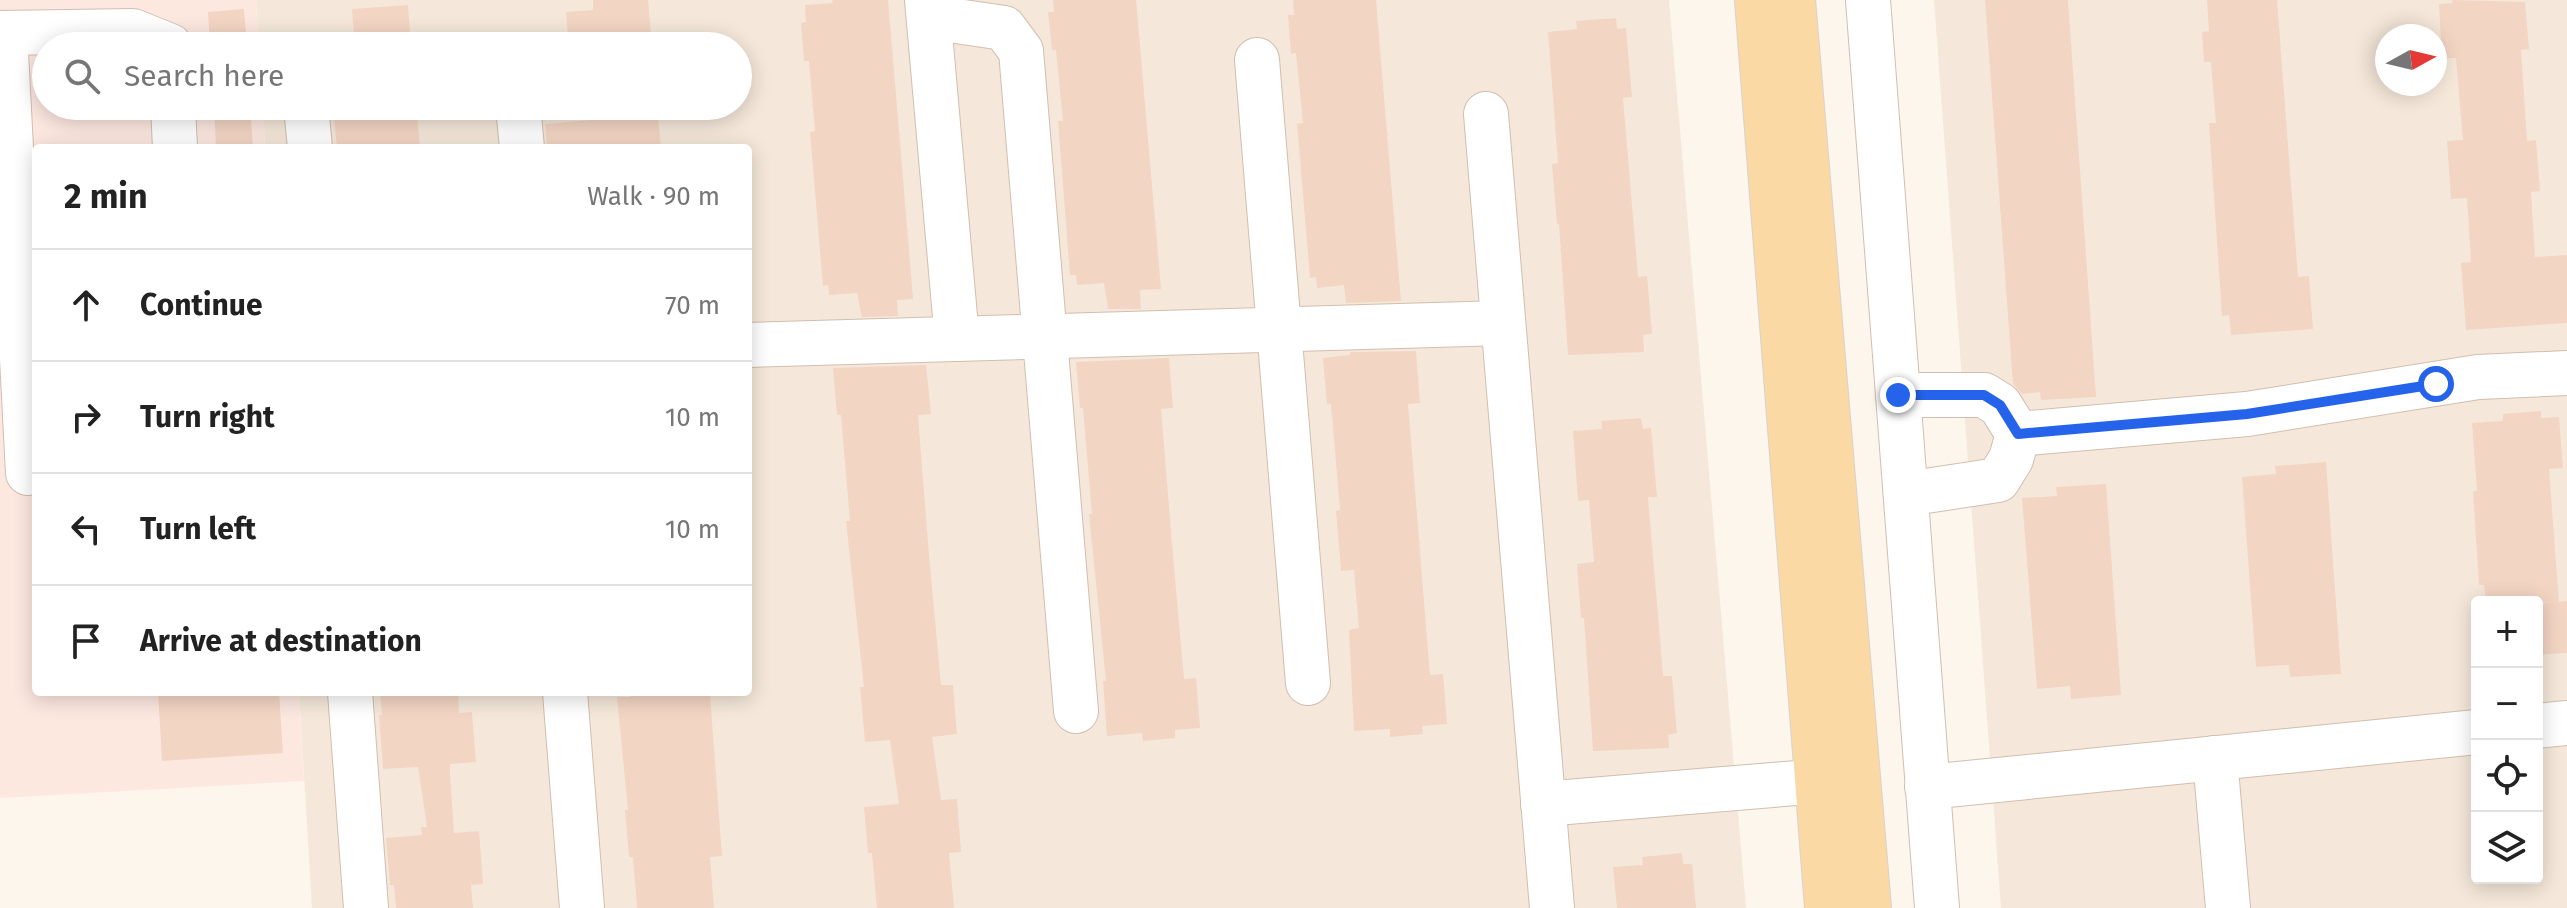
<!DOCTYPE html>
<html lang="en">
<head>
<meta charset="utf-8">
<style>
  body { margin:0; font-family:"Fira Sans",sans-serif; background:#f6f6f6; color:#222 }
  .controls { position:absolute; right:24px; bottom:24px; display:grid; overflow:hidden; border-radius:8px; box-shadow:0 4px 20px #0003 }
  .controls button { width:72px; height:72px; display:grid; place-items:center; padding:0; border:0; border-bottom:2px solid #e0e0e0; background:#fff; color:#222; font:40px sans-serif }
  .compass { position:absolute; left:2375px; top:24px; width:72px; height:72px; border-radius:50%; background:#fff; box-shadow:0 4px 20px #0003; rotate:82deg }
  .stop { position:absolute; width:24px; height:24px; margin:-18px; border:6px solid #2563eb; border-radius:50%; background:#fff }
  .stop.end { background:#2563eb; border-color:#fff; box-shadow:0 2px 8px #0008 }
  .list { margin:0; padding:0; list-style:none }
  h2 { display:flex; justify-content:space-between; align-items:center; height:104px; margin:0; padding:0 32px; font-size:34px }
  h2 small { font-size:26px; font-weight:400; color:#767676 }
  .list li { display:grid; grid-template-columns:52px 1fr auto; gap:24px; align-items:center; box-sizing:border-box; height:112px; padding:0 32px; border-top:2px solid #e0e0e0 }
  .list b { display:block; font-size:30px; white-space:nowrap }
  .list em { font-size:26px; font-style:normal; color:#767676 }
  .icon { flex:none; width:44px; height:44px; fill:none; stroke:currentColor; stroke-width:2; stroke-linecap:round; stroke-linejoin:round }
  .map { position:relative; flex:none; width:2567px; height:908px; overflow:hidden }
  .search { position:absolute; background:#fff; box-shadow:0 4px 20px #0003; left:32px; top:32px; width:720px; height:88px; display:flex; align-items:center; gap:20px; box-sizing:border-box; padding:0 28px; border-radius:44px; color:#767676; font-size:30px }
  .panel { position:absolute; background:#fff; box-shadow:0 4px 20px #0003; left:32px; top:144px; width:720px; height:552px; border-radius:8px }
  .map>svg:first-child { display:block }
  .residential { fill:#f5e8da; fill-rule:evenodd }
  .commercial { fill:#fde8e0 }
  .building { fill:#f3d5c3 }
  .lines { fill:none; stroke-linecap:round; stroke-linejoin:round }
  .minor-casing { stroke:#d1beb0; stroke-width:46 }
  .major-casing { stroke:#dad1cd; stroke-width:46 }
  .minor { stroke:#fff; stroke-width:44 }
  .major { stroke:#fbd9a5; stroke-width:44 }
  .route { stroke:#2563eb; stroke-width:10 }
</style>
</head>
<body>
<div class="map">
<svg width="2567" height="908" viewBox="0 0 2567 908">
  <rect width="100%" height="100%" fill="#fdf6ec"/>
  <!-- residential -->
  <g class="residential">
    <polygon points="256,0 1669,0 1746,908 312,908 299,692 748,692 748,148 265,148 263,106 738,106 738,46 259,46"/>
    <path d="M1934,0H2567V908H2001ZM2387,36H2435V84H2387ZM2477,602H2537V878H2477Z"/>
  </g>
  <!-- commercial -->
  <polygon class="commercial" points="0,0 256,0 259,46 46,46 46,106 263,106 265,148 36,148 36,692 299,692 304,781 0,798"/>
  <!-- building -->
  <g class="building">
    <polygon points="593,0 648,0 652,46 569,46 566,12 593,10"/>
    <polygon points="832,0 888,0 913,299 897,300 898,316 862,317 857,293 829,295 828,285 823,286 810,132 815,131 809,61 804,61 801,23 806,22 805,5 833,3"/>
    <polygon points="1053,0 1136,0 1161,289 1140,290 1141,309 1108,309 1104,283 1077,285 1076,275 1070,275 1058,121 1063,121 1056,50 1052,50 1048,12 1054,12"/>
    <polygon points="1293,0 1376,0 1401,301 1346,303 1344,285 1317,288 1316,277 1310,278 1297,124 1303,123 1296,53 1291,54 1288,15 1294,15"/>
    <polygon points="1985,0 2068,0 2096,397 2041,400 2040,392 2022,394 2013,384"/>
    <polygon points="2207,0 2277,0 2298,277 2309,276 2313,329 2231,335 2229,315 2222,316 2209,123 2216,123 2211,62 2204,62 2202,32 2209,31"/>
    <polygon points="2452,0 2525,2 2529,49 2521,50 2527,141 2536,140 2540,191 2531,192 2535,257 2567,255 2567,323 2466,330 2461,263 2471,262 2467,198 2451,199 2447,141 2463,140 2456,58 2442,58 2439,4 2453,3"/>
    <polygon points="408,5 411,46 355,46 352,9"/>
    <polygon points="244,9 247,46 210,46 208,12"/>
    <polygon points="1616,18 1617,29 1626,28 1632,97 1623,98 1638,277 1647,276 1652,334 1643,335 1644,352 1568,355 1559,224 1557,224 1552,164 1558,163 1548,32 1577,29 1576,21"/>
    <polygon points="214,106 250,106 253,148 216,148"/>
    <polygon points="333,106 416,106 420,148 337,148"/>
    <polygon points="602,106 657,106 661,148 547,148 545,124 603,119"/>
    <polygon points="1416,351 1420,403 1408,404 1430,675 1443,674 1447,724 1422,726 1423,734 1390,737 1390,729 1354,731 1349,630 1359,628 1354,570 1341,571 1336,511 1340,510 1331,404 1327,404 1323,358 1350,355 1350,352"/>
    <polygon points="1169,358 1173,408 1161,409 1172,544 1184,679 1196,678 1200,728 1175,730 1175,738 1143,741 1142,733 1107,736 1103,681 1106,681 1089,514 1092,514 1083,408 1080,408 1076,362"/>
    <polygon points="926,365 931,414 918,415 929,555 941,685 953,685 957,734 932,737 941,800 957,799 961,852 949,853 954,908 877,908 872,853 868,853 864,807 899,804 890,740 865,742 860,687 864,687 846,521 850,521 841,415 837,415 833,368"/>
    <polygon points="2541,411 2541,418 2559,417 2563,468 2549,469 2559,602 2567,601 2567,653 2537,655 2537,603 2554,602 2486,602 2484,585 2479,585 2473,491 2477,491 2472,423 2503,421 2503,414"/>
    <polygon points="1641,418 1643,429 1651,428 1657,497 1648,497 1657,604 1663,676 1672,676 1677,733 1668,735 1669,748 1593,751 1584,618 1581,618 1577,564 1594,562 1589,500 1578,501 1573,431 1602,429 1601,421"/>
    <polygon points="2326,462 2341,674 2290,677 2289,665 2256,667 2242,477 2276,474 2275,466"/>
    <polygon points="2106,484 2121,695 2071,699 2070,686 2037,689 2022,498 2057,496 2056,487"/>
    <polygon points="158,692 279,692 283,753 162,761"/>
    <polygon points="380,692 458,692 459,713 472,712 476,762 450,764 450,773 454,833 479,831 483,884 471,885 473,908 396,908 394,885 390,885 386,838 422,835 421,827 427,827 418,767 383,769 379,715 382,715"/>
    <polygon points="630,692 698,692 698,696 710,695 722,856 710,857 714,908 637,908 633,857 629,857 625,810 628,810 617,697 631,697"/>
    <polygon points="1682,853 1683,864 1692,864 1696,908 1617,908 1613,867 1643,865 1642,857"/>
  </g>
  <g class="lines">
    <defs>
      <g id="minor">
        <polyline points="927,0 957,339"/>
        <polyline points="1868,0 1937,908"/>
        <polyline points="929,17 1004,28 1021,51 1076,711"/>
        <polyline points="0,33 133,31 170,46"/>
        <polyline points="5,33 28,473"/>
        <polyline points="1257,60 1308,683"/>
        <polyline points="173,106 175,148"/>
        <polyline points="306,106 310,148"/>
        <polyline points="518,106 522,148"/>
        <polyline points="1486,114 1552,908"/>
        <polyline points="748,345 1503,323"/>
        <polyline points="1898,395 1984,395 2000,405 2018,434 2011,459 1998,480 1906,494"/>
        <polyline points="2018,434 2247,414 2478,377 2567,373"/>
        <polyline points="350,692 366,908"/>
        <polyline points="565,692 582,908"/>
        <polyline points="2537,726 2567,723"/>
        <polyline points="2215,758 2228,908"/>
        <polyline points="1927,787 2477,732"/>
        <polyline points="1543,804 1856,778"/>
      </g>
      <g id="major">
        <polyline points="1757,0 1827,908"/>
        <polyline points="1793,0 1869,908"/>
      </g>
    </defs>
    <!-- minor casing -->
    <use href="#minor" class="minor-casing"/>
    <!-- major casing -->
    <use href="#major" class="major-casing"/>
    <!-- minor -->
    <use href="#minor" class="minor"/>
    <!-- major -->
    <use href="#major" class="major"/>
  </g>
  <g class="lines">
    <!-- route -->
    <polyline class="route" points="1898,395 1984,395 2000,405 2018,434 2247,414 2436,384"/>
  </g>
</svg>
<div class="controls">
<button>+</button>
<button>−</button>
<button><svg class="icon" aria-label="locate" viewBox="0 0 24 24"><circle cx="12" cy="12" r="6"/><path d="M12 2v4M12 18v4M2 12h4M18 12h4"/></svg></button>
<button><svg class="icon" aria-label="layers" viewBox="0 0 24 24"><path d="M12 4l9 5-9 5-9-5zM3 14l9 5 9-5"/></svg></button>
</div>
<svg class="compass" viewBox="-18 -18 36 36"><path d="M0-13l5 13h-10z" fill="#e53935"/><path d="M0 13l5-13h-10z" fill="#767676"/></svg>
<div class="stop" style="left:2436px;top:384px"></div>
<div class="stop end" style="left:1898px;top:395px"></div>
<div class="search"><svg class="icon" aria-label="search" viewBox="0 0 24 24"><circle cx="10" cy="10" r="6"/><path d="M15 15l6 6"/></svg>Search here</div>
<section class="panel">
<h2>2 min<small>Walk · 90 m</small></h2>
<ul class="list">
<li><svg class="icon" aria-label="ahead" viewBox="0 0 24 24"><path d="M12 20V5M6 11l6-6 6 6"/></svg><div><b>Continue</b></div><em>70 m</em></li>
<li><svg class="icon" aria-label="right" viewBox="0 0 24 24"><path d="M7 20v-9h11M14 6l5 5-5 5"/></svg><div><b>Turn right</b></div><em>10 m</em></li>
<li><svg class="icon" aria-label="left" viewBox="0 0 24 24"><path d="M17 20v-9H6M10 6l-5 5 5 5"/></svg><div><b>Turn left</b></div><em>10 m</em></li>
<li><svg class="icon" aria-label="arrive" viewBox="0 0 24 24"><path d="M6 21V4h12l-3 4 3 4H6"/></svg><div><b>Arrive at destination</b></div></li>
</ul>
</section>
</div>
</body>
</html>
